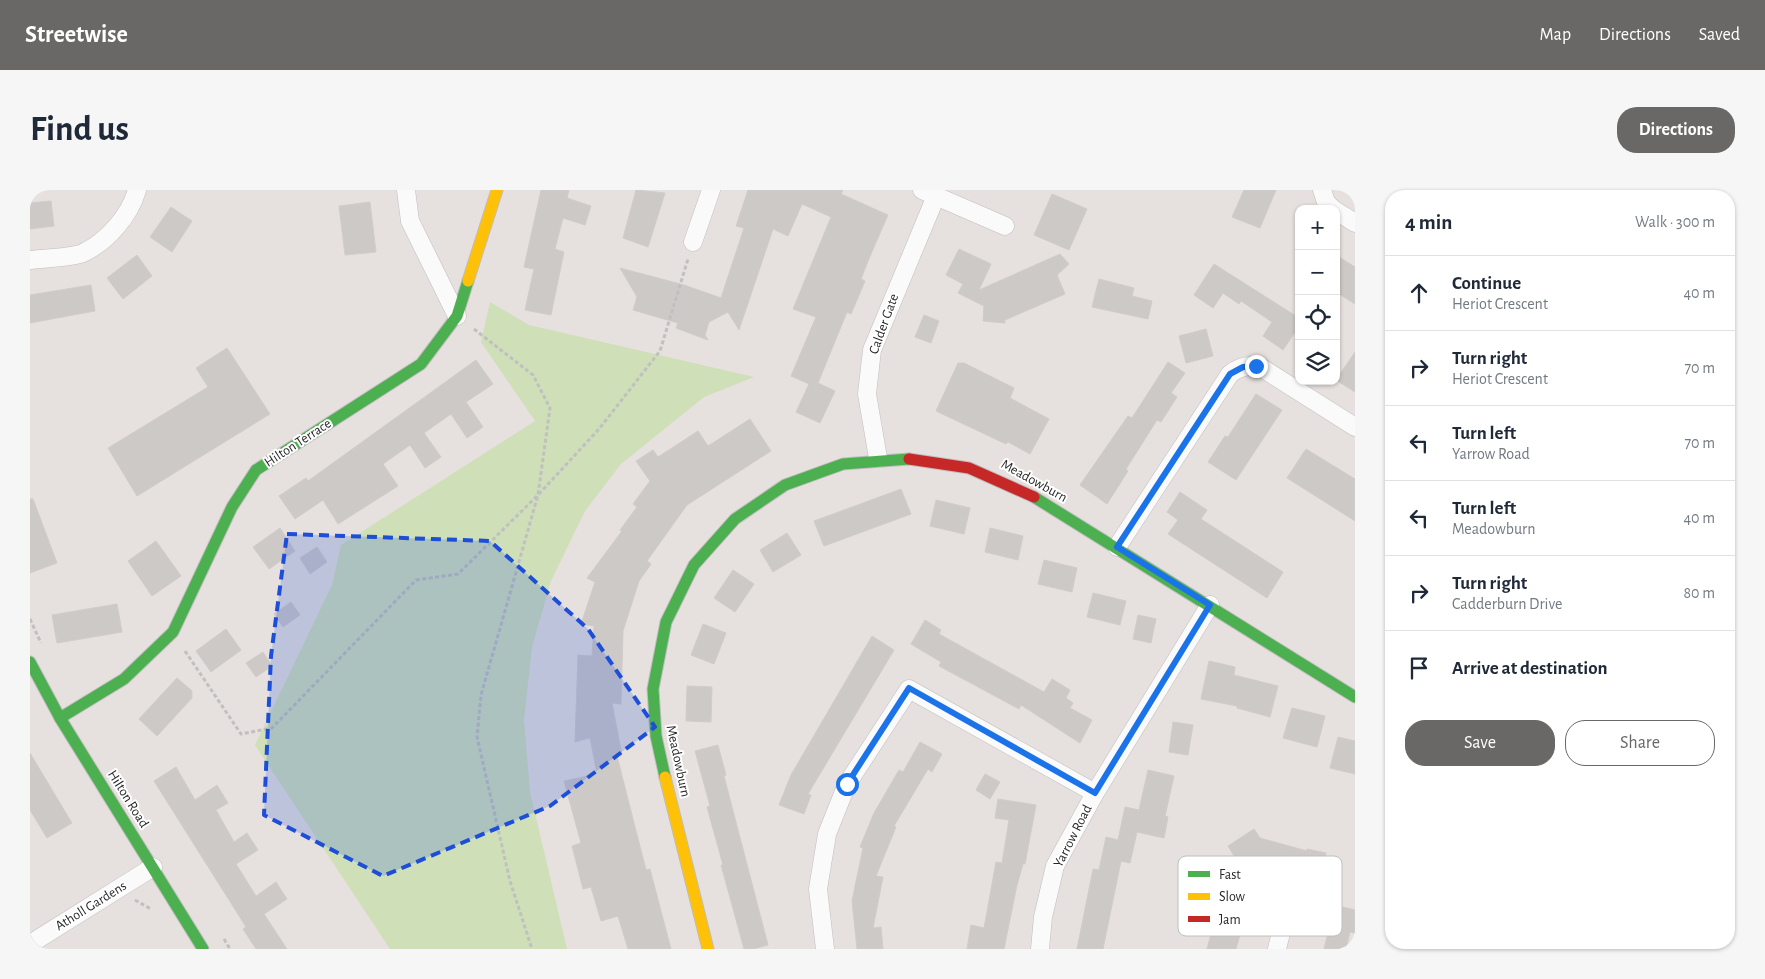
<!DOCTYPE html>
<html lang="en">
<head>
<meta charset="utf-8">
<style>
  body { margin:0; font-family:"Alegreya Sans",sans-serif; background:#f6f6f7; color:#1f2937 }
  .controls { position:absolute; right:15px; top:15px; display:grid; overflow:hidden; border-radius:10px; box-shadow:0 1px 4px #0004 }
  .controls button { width:45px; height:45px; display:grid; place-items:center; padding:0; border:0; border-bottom:1px solid #e0e1e3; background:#fff; color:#1f2937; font:25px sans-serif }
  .stop { position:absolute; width:15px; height:15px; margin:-11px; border:4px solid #1a73e8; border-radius:50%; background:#fff }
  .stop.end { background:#1a73e8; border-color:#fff; box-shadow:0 1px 5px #0008 }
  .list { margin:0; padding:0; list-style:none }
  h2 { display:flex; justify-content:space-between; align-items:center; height:65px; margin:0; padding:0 20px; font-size:21px }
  h2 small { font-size:16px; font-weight:400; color:#747a83 }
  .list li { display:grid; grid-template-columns:32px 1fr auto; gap:15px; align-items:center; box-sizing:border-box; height:75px; padding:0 20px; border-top:1px solid #e0e1e3 }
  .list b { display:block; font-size:19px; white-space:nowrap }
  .list p { margin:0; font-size:16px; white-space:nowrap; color:#747a83 }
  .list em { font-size:16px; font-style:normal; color:#747a83 }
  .actions { display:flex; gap:10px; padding:15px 20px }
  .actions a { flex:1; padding:11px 0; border:1px solid #6a6867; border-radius:20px; text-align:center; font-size:18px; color:#6a6867 }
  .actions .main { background:#6a6867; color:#fff }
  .icon { flex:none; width:28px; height:28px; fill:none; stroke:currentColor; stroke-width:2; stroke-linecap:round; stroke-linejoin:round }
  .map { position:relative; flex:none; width:1325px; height:759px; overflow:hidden; border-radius:20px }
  header { display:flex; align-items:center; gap:30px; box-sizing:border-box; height:70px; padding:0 25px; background:#6a6867; color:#fff }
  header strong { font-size:24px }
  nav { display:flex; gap:28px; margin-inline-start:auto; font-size:18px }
  .intro { display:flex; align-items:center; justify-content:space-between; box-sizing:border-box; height:120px; padding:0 30px }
  h1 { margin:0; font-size:35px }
  .button { padding:12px 22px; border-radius:20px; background:#6a6867; color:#fff; font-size:18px; font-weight:700 }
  main { display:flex; gap:30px; padding:0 30px }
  aside { flex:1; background:#fff; border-radius:20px; box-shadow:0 1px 4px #0004 }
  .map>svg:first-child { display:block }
  .green { fill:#cfdfb8 }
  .building { fill:#cdc9c7; stroke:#d1ccca }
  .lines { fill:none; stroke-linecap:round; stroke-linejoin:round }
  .street-casing { stroke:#c0bebf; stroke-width:19 }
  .fast-casing { stroke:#c0bebf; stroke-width:13 }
  .slow-casing { stroke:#c0bebf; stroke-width:13 }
  .jam-casing { stroke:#c0bebf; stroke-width:13 }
  .path { stroke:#c1c0c0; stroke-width:3; stroke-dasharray:4 2.5; stroke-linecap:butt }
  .street { stroke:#fbfafa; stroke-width:18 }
  .fast { stroke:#4caf50; stroke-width:11 }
  .slow { stroke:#ffc107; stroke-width:11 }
  .jam { stroke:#c62828; stroke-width:11 }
  .route { stroke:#1a73e8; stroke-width:6 }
  .marked { fill:#1d4ed8; fill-opacity:0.2; stroke:#1d4ed8; stroke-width:4; stroke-dasharray:10 6; stroke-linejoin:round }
  .labels { text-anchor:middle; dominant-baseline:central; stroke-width:4; stroke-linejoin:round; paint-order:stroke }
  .street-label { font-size:14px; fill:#272727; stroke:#fff }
  .key { fill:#fff; stroke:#bebebe; stroke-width:1 }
  .key-label { font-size:14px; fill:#272727 }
</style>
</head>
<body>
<header>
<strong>Streetwise</strong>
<nav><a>Map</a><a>Directions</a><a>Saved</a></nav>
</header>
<div class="intro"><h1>Find us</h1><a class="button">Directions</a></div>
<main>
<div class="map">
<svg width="1325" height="759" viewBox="0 0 1325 759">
  <rect width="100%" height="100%" fill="#e6e0de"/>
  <!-- green -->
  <polygon class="green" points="460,112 499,135 724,187 674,207 591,274 555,321 521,391 502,457 494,530 500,602 537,759 360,759 225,555 302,395 311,355 505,231 451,152"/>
  <!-- building -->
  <g class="building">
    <polygon points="511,0 539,0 537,8 561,16 555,35 533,28 525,59 534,62 521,125 495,120 504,79 494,77"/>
    <polygon points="606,0 635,3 618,57 593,48"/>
    <polygon points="718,0 813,0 811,4 858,25 838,71 831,89 835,91 821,124 817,122 788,193 805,201 790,233 766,222 779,194 761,186 786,127 763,119 801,27 772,14 758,46 743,39 709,140 698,122 679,132 675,145 678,150 646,138 648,133 603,120 607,107 590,78 654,95 691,108 714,38 706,36"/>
    <polygon points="1214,0 1246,0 1230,38 1202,27"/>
    <polygon points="1022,4 1057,19 1039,60 1004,45"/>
    <polygon points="21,11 24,36 0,39 0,13"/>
    <polygon points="340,12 346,62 315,65 309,16"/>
    <polygon points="141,17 162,31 142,62 120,47"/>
    <polygon points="929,59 961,74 949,100 1030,64 1039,74 1027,85 1035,104 975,130 975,133 953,131 954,116 928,103 933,94 916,85"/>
    <polygon points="107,65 122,86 93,109 77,88"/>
    <polygon points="1306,65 1325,77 1325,114 1306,102"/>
    <polygon points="1184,74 1269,128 1269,136 1253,160 1233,146 1242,132 1211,111 1209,114 1193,103 1183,118 1164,105"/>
    <polygon points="1069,89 1104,98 1102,106 1122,111 1118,129 1062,117"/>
    <polygon points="61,95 65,121 0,133 0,105"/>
    <polygon points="894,125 909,131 901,153 885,147"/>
    <polygon points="1176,139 1183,166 1156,173 1149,146"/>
    <polygon points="197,158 240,224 107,306 78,258 178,197 166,178"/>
    <polygon points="1325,162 1325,202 1306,190"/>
    <polygon points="446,170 463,194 436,212 453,237 437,248 421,224 394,243 411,267 395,278 380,255 353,274 368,296 308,334 293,310 265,329 249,306 276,288 278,291"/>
    <polygon points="1138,172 1155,183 1141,203 1147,207 1131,232 1127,230 1096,279 1098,281 1077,314 1050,295 1098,226 1102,228"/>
    <polygon points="928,173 934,173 984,198 980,208 1019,229 1000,264 978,252 976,254 906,221"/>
    <polygon points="1226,204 1252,220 1206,290 1178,272 1195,246 1198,247"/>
    <polygon points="720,229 741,261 657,315 617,371 621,374 609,391 593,441 591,514 582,513 592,565 587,566 616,680 620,679 641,759 598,759 588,726 571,731 561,697 553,699 542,656 551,653 534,591 567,584 560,548 545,552 548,465 562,466 564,436 551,434 565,392 557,388 592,341 590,340 607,317 603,314 620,291 606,271 623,260 628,267 668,241 678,256"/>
    <polygon points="1276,259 1325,289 1325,331 1257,288"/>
    <polygon points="871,299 881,324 794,356 784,331"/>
    <polygon points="1150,302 1177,320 1171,329 1253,382 1237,408 1138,344 1148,330 1137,322"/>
    <polygon points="0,309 3,309 27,373 0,383"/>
    <polygon points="906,310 940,318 934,344 900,336"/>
    <polygon points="250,338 265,361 239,379 223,357"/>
    <polygon points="960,338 993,346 988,370 955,362"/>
    <polygon points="757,343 771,365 743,382 730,360"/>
    <polygon points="126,351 151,386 122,406 98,371"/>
    <polygon points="287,357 297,372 280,384 270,368"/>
    <polygon points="1014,370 1047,378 1042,402 1008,394"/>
    <polygon points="703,380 724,394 705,422 684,408"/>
    <polygon points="1063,403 1096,411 1090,435 1057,427"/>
    <polygon points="261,412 270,425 253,437 244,424"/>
    <polygon points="87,414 92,442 27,453 22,425"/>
    <polygon points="1108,425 1126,429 1121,453 1103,449"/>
    <polygon points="895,430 911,440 909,444 1014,502 1022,489 1040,500 1036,508 1043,513 1040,518 1062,530 1050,553 991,515 989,519 909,476 911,472 881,454"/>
    <polygon points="673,434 696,443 684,474 661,465"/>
    <polygon points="196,439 211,460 181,482 166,461"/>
    <polygon points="842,446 864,460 778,604 781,605 774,624 749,615 761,585"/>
    <polygon points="233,462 242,476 226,487 216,473"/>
    <polygon points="1179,471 1205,477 1204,485 1248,496 1240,527 1207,518 1207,516 1171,509"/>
    <polygon points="147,488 162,501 162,508 127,546 109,529"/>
    <polygon points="657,496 682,497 681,532 656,531"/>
    <polygon points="1262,518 1295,526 1287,557 1253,548"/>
    <polygon points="1143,532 1163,535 1158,565 1139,562"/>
    <polygon points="1308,547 1325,551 1325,584 1300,578"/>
    <polygon points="890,552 912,564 902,582 898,579 864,636 866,637 846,686 853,687 843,738 851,737 853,759 827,759 822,711 833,658 830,657 844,623 869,580 873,582"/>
    <polygon points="688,555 696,585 694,586 738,755 723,759 714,759 691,675 693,675 677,617 680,616 665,561"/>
    <polygon points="0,563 42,633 17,648 0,620"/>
    <polygon points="146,577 165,610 187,595 198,613 186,620 204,652 217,643 228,660 206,674 226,706 246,692 257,709 234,724 257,759 226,759 213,739 216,737 124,591"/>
    <polygon points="1118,580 1144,586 1135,626 1138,627 1134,648 1107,642 1100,673 1091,671 1073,759 1047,759 1063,679 1069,680 1076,647 1088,650 1095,617 1109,620"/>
    <polygon points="955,584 970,592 960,609 946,600"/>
    <polygon points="968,609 1006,615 995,674 993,674 987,695 974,759 937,759 941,735 954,738 966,672 972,673 979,630 965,628"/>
    <polygon points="1224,639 1230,648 1277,661 1277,659 1296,663 1289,692 1225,673 1219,690 1198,656"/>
    <polygon points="1193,685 1219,692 1210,721 1216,723 1206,759 1177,759 1191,706 1188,705"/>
    <polygon points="1305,715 1325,720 1325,743 1320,742 1316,759 1294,759"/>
  </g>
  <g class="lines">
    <defs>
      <g id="street">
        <polyline points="376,0 380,31 427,126"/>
        <polyline points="892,0 975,36"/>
        <polyline points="1292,0 1296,12 1303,19"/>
        <polyline points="1306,21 1325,33"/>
        <polyline points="663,52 681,0"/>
        <path d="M0,70C14,68 41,68 53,63C78,51 100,25 107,0"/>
        <polyline points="848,268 837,204 842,160 906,6"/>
        <path d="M1087,357L1200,184C1210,176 1220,174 1232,178L1325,237"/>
        <polyline points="0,754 123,677"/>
        <polyline points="795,759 788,699 797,644 817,594 879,499 1065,603"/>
        <polyline points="1010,759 1013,727 1025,676 1065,603 1180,415"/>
        <polyline points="1247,759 1258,714"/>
      </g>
      <g id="fast">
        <polyline points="1004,307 1325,507"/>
        <polyline points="0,472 30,528 173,759"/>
        <polyline points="30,528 94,489 143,442 202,317 226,280 391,174 427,126 438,91"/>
        <polyline points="635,587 626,546 623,499 636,432 664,375 705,329 755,295 813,274 879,269"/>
      </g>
      <g id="slow">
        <polyline points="438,91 467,0"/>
        <polyline points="635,587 678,759"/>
      </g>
      <polyline id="jam" points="879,269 939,278 1004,307"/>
    </defs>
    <!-- street casing -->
    <use href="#street" class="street-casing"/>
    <!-- fast casing -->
    <use href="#fast" class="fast-casing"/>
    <!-- slow casing -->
    <use href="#slow" class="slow-casing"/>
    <!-- jam casing -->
    <use href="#jam" class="jam-casing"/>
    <!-- path -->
    <g class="path">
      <polyline points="444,139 503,185 520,218 508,305 451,505 447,547 480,691 502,759"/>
      <polyline points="0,429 11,453"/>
      <polyline points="155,461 211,544 242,538 386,390 428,384 508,305 569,239 630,161 658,69"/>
      <polyline points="105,710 121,719"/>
      <polyline points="194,749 200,759"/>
    </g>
    <!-- street -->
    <use href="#street" class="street"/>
    <!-- fast -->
    <use href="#fast" class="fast"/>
    <!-- slow -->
    <use href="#slow" class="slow"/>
    <!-- jam -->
    <use href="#jam" class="jam"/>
  </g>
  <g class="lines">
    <!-- route -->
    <polyline class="route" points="817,594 879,498 1065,603 1180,415 1087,357 1200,184 1213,177 1226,176"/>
  </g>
  <!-- marked area -->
  <path class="marked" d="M257,344L460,351L558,439L625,537L520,616L353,686L234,625L241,466Z"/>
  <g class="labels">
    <!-- street labels -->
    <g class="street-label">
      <text transform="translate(854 134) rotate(-70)">Calder Gate</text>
      <text transform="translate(268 253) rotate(-33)">Hilton Terrace</text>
      <text transform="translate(1004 291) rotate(29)">Meadowburn</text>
      <text transform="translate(648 571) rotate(78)">Meadowburn</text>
      <text transform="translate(98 609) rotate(58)">Hilton Road</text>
      <text transform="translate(1043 646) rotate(-63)">Yarrow Road</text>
      <text transform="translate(61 716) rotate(-32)">Atholl Gardens</text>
    </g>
  </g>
  <!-- legend -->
  <rect x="1148" y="666" width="164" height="80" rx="8" class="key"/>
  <rect x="1158" y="681" width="22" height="6" fill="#4caf50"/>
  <rect x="1158" y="703" width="22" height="7" fill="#ffc107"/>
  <rect x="1158" y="726" width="22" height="6" fill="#c62828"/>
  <g class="key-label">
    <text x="1189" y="689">Fast</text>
    <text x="1189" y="711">Slow</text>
    <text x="1189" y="734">Jam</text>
  </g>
</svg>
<div class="controls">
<button>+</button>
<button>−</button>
<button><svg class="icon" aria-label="locate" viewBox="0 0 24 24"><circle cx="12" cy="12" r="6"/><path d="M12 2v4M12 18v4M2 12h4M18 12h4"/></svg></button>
<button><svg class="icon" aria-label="layers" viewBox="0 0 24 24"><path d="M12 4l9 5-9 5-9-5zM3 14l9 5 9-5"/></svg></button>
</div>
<div class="stop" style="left:817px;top:594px"></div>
<div class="stop end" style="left:1226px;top:176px"></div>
</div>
<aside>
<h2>4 min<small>Walk · 300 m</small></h2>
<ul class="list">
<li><svg class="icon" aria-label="ahead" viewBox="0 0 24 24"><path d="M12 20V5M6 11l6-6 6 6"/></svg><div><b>Continue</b><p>Heriot Crescent</p></div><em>40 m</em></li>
<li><svg class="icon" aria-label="right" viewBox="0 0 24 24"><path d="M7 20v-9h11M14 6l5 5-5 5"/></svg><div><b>Turn right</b><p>Heriot Crescent</p></div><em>70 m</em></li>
<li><svg class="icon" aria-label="left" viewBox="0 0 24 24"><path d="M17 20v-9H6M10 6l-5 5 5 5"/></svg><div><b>Turn left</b><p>Yarrow Road</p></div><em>70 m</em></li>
<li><svg class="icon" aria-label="left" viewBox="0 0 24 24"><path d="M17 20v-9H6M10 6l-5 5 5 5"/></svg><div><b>Turn left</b><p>Meadowburn</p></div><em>40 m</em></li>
<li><svg class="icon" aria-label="right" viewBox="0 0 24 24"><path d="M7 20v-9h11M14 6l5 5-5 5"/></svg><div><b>Turn right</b><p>Cadderburn Drive</p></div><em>80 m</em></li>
<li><svg class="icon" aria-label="arrive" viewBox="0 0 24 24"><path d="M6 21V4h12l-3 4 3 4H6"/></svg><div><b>Arrive at destination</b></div></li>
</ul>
<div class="actions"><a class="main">Save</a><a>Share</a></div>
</aside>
</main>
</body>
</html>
